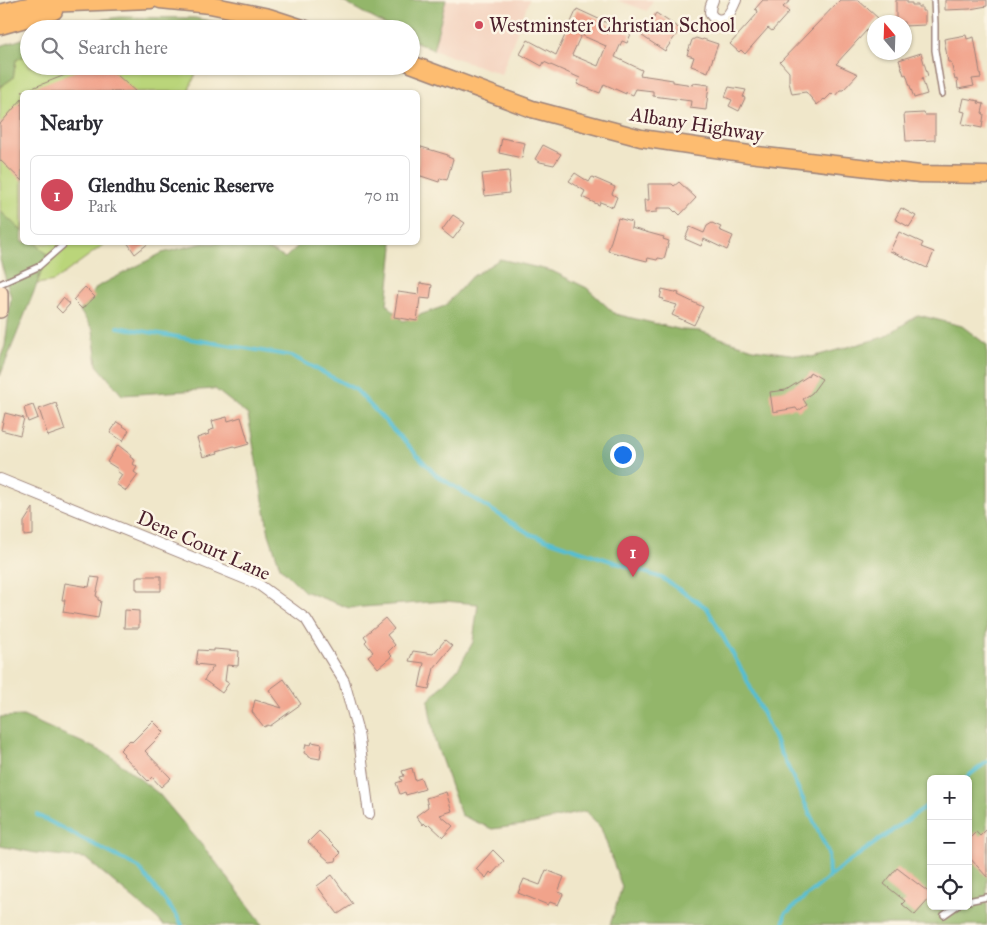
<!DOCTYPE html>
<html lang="en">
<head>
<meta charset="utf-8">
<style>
  body { margin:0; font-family:"IM FELL Great Primer",serif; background:#f2f2f3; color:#2b2b33 }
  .controls { position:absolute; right:15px; bottom:15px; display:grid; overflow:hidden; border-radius:8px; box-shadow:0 1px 4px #0004 }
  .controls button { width:45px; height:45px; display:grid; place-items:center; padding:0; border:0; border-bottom:1px solid #e1e1e2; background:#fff; color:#2b2b33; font:25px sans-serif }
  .compass { position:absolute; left:867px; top:15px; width:45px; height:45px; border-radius:50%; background:#fff; box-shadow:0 1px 4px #0004; rotate:341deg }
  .you { position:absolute; left:622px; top:454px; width:18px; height:18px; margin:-12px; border:4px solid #fff; border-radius:50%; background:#1a73e8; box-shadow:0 0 0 8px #1a73e833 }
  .badge { display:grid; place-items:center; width:32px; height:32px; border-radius:50%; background:#d1495b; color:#fff; font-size:16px; font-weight:700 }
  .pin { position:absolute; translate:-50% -41px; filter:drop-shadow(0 1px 2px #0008) }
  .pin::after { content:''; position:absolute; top:26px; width:18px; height:15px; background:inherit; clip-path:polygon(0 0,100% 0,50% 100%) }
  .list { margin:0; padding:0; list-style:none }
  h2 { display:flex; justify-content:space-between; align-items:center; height:65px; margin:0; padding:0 20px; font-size:21px }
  h2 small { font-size:16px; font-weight:400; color:#7c7c81 }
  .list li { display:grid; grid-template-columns:32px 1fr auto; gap:15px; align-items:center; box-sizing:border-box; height:80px; margin:0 10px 10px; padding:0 10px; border:1px solid #e1e1e2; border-radius:8px }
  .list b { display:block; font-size:19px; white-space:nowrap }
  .list p { margin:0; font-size:16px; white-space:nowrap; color:#7c7c81 }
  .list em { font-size:16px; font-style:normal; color:#7c7c81 }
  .icon { flex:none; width:28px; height:28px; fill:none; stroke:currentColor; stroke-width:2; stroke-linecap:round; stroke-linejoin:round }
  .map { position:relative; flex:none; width:987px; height:925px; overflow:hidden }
  .search { position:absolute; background:#fff; box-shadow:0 1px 4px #0004; left:20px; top:20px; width:400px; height:55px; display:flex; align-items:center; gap:12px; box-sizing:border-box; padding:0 18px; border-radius:28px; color:#7c7c81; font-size:19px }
  .panel { position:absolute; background:#fff; box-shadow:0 1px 4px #0004; left:20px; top:90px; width:400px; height:155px; border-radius:8px }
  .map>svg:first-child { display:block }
  .built { fill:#f4d3bf }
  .green { fill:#bad57a; stroke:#827a52 }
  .forest { fill:#93b66a; stroke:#6e6a4a; fill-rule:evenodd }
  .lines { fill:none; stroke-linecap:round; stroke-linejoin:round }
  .stream { stroke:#55bed2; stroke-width:4 }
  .building { fill:#f1a38b; fill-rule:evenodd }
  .lane-casing { stroke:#9d837a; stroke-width:8 }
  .street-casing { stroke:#9d837a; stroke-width:12 }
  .secondary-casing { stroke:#9d837a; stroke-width:18 }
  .primary-casing { stroke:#9d837a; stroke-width:19 }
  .lane { stroke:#fff; stroke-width:5 }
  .street { stroke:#fff; stroke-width:10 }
  .secondary { stroke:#fee4c6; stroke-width:15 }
  .primary { stroke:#fdbc70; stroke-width:16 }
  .poi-dot { fill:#d1495b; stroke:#fcf5e5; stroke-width:2 }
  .labels { text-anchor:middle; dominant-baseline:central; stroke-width:5; stroke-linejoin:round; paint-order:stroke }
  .poi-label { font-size:20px; fill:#4a1f2b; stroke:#fcf5e5; text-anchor:start }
  .street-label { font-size:20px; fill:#4a1f2b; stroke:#fcf5e5 }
</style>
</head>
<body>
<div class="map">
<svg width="987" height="925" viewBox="0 0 987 925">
  <rect width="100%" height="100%" fill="#fcf5e5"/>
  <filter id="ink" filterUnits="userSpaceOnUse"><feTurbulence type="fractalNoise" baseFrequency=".02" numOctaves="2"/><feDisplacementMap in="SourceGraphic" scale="10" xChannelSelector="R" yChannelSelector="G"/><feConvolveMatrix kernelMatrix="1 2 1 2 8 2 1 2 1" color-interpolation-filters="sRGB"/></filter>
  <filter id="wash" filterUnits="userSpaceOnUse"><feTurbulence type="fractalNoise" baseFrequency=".0096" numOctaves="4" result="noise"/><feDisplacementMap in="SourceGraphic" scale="20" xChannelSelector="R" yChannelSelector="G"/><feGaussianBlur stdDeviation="1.12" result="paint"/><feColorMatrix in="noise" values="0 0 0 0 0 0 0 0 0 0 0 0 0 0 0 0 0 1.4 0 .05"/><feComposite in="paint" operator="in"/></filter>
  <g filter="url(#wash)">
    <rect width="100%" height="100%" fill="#f0e7ca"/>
    <!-- built -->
    <g class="built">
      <polygon points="446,0 529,0 501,74 433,50"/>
      <polygon points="617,0 653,0 647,11"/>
    </g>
    <!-- green -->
    <g class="green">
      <polygon points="29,54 29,66 199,66 188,92 22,92 22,231 0,211 0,87 13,78 16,60"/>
      <polygon points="35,243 106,243 54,281 37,284 47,254"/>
    </g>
    <!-- forest -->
    <g class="forest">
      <polygon points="340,0 446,0 433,50 411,39 411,29 393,29"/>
      <polygon points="120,17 195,18 252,29 54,29 63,25"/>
      <polygon points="29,37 29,54 16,60 13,78 0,87 0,46"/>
      <polygon points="0,211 22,231 22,242 35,243 47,254 37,284 0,376 0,359 5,346 11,297 0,260"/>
      <path d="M392,242L393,247L387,304L403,321L445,306L470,278L500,259L552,271L587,288L615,314L682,330L700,331L753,349L812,357L884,337L918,315L962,326L987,345V925H610L622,887L601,828L586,811L530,824L492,829L461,815L435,741L428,701L459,667L473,642L478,604L445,601L349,608L304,591L280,567L269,534L248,415L215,389L122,395L97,365L93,330L80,311L97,287L162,253L203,243H257L285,258L301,243ZM931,779H968V906H931Z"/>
      <polygon points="23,716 108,754 159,794 211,856 259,919 262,925 163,925 158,919 85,858 36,853 0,846 0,717"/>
    </g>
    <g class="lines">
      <!-- stream -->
      <g class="stream">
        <polyline points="118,327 292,356 356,390 436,475 530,534 662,578 707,608 745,676 828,852 829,878"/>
        <polyline points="964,779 987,762"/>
        <polyline points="37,815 139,868 177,916 182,925"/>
        <polyline points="783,925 785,914 840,868 931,803"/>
      </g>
    </g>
    <g id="blocks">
      <!-- building -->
      <g class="building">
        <polygon points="763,0 791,0 783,7 789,12 772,31 768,28 745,54 741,50 739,52 730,44 757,14 758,11 755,9"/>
        <polygon points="840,0 858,0 878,18 836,64 858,74 843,90 840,90 835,96 832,93 825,100 824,99 817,105 806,92 792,94 789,82 789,72 780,62"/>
        <polygon points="896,0 907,0 907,3 912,3 912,5 918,5 918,7 922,7 922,11 925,11 925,25 904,26 904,22 896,22"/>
        <polygon points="945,0 987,0 987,6 970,9 945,10"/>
        <path d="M577,9L631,34L627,43L622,41L615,57L642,70L640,75L673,80V82L693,85V83L709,85L706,110L690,108L691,101L653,96V91L636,89L633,95L626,92V94L604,84L600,93L577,84L580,78L544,62L542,66L520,54L528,40L556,55ZM581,35L606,46L598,66L572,55Z"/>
        <polygon points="656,13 680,29 665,51 642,36"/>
        <polygon points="966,35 967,39 974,37 981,78 972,79 974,86 958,89 957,79 955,80 951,62 948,62 944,39"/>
        <polygon points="696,38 702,40 703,39 718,44 708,72 691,66 694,57 687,55 692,40"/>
        <polygon points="921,53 928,76 922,78 927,94 914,98 906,74 904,75 899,60"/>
        <polygon points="88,66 107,66 136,92 22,92"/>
        <polygon points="729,87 746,90 743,97 745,98 739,111 729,106 732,100 725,97"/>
        <polygon points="964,98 979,101 978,103 984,104 982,113 984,114 982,128 962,124 965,112 961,111"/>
        <polygon points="22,99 22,181 0,160 0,124"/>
        <polygon points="924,113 925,115 935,115 935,140 906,141 904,114"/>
        <polygon points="502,138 525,143 522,158 499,153"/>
        <polygon points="543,145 561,154 554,165 540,162 535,159"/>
        <polygon points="418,146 448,155 448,157 453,159 447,180 440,178 439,182 418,175"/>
        <polygon points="509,171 510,183 508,184 509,193 485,196 482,174"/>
        <polygon points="575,173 589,182 592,177 615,187 612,194 617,197 613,207 600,202 599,205 582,197 585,191 569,181"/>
        <polygon points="679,182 696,198 680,215 676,211 675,212 671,208 657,208 657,212 645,213 644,200 649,200 648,184 672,184 674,186"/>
        <polygon points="901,208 916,216 909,227 895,219"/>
        <polygon points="453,215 465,223 453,239 442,230"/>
        <polygon points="618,218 632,222 631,228 664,237 663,239 669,241 664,259 658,258 657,260 648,258 647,261 608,251"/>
        <polygon points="712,223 721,227 719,230 733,236 727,250 704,239 701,246 685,239 690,227 704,233 707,226"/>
        <polygon points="899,232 923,243 921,247 934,252 927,268 890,251"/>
        <polygon points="127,242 150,242 135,254"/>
        <polygon points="420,283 432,285 430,299 420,298 417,321 394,317 398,292 419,295"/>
        <polygon points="85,287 95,297 82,309 73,300"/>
        <polygon points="662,289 679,293 678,295 703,307 694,325 672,315 677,305 663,301 664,299 660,298"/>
        <polygon points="63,298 70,304 62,313 56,307"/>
        <polygon points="810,372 822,379 812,393 803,399 807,405 798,411 796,408 773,412 770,392 786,390 808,376"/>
        <polygon points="56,403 65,430 48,436 39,409"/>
        <polygon points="33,405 38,418 28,422 24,408"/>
        <polygon points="5,413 24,418 20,435 1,430"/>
        <polygon points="227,417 228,421 241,417 249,444 235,448 234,446 217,451 218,453 203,457 197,438 209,434 208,431 214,429 212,421"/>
        <polygon points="117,422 129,430 123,441 110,433"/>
        <polygon points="118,445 131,455 130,457 135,460 133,464 137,467 134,472 138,475 126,491 116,484 122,475 117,471 118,469 107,462"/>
        <polygon points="33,508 33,535 24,536 24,522"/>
        <polygon points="138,576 161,576 161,591 138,591 138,589 136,589 136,578 138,578"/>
        <polygon points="91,577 100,578 96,596 98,597 98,600 101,601 98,618 63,612 65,600 62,600 65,583 89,587"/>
        <polygon points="125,610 139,611 139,628 124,628"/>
        <polygon points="385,618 394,629 387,635 395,645 388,652 392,656 378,668 368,656 373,652 365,642 367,640 364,636"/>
        <polygon points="445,640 452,646 434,668 429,689 419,687 424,663 409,661 413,651 433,654"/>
        <polygon points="214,649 239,651 238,666 227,665 225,681 229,683 222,693 204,680 214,666 196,664 198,650 214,651"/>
        <polygon points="284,679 301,704 270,726 268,725 264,727 252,712 255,700 282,708 269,690"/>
        <polygon points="153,721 164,732 145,751 171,778 161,787 152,777 148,781 123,755 124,754 120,750 130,740 132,742"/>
        <polygon points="312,742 322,744 320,759 309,757 309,756 304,753 306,744 311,745"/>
        <polygon points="412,768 415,780 421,778 425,789 406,795 405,792 400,794 396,783 402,781 400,777 404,776 402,771"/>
        <polygon points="446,792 452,811 440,815 453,826 443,837 429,824 427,826 424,823 423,825 416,816 428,807 426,798"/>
        <polygon points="987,829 987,877 968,856 968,840 976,832 980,836"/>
        <polygon points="319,831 341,853 337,857 336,861 330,862 308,842"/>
        <polygon points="493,850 504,861 492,874 490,872 486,878 476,869"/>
        <polygon points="897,868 931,894 931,897 915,915 902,904 905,901 884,884"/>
        <polygon points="546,870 564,877 558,892 563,894 558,905 550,902 548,905 518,893 524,879 540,885"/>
        <polygon points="332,875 353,904 338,914 317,886"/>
      </g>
    </g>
  </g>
  <g filter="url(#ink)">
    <use href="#blocks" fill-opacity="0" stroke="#9d837a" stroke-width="1"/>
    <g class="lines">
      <defs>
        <g id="lane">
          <polyline points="934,0 935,24 935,50 942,94"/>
          <polyline points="0,284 38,267 63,245 64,242"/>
          <polyline points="968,901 987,897"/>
          <polyline points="944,915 957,906"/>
        </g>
        <g id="street">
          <path d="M713,0C711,4 710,8 710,12C712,19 720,22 726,17C731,13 733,6 736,0"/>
          <polyline points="0,479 258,584 306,619 344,681 358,732 369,814"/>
        </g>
        <polyline id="secondary" points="0,293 0,310"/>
        <g id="primary">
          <polyline points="160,0 210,5 269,17 306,29"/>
          <polyline points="0,13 23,7 44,4 151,0"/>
          <polyline points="0,26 54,11"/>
          <polyline points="411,64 532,109 641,138 749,154 920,174 987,175"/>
        </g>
      </defs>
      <!-- lane casing -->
      <use href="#lane" class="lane-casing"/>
      <!-- street casing -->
      <use href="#street" class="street-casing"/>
      <!-- secondary casing -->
      <use href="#secondary" class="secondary-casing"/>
      <!-- primary casing -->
      <use href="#primary" class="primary-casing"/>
      <!-- lane -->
      <use href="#lane" class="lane"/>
      <!-- street -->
      <use href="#street" class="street"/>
      <!-- secondary -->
      <use href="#secondary" class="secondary"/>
      <!-- primary -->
      <use href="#primary" class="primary"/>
    </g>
  </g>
  <!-- markers -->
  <circle class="poi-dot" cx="479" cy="25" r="5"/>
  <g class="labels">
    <!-- poi labels -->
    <g class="poi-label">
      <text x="489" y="25">Westminster Christian School</text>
    </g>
    <!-- street labels -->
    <g class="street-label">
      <text transform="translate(697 124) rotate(9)">Albany Highway</text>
      <text transform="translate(204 545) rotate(24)">Dene Court Lane</text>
    </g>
  </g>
</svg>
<div class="controls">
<button>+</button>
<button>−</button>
<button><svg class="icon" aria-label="locate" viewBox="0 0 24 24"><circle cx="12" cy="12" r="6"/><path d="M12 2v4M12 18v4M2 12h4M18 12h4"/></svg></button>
</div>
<svg class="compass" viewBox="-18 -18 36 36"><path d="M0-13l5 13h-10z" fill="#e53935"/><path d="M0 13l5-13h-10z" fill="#7c7c81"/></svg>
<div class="you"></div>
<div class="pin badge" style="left:633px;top:577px">1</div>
<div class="search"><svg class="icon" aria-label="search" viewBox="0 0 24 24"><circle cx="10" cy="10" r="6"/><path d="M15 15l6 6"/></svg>Search here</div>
<section class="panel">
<h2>Nearby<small></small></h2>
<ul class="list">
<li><span class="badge">1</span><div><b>Glendhu Scenic Reserve</b><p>Park</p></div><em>70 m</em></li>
</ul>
</section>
</div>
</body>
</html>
